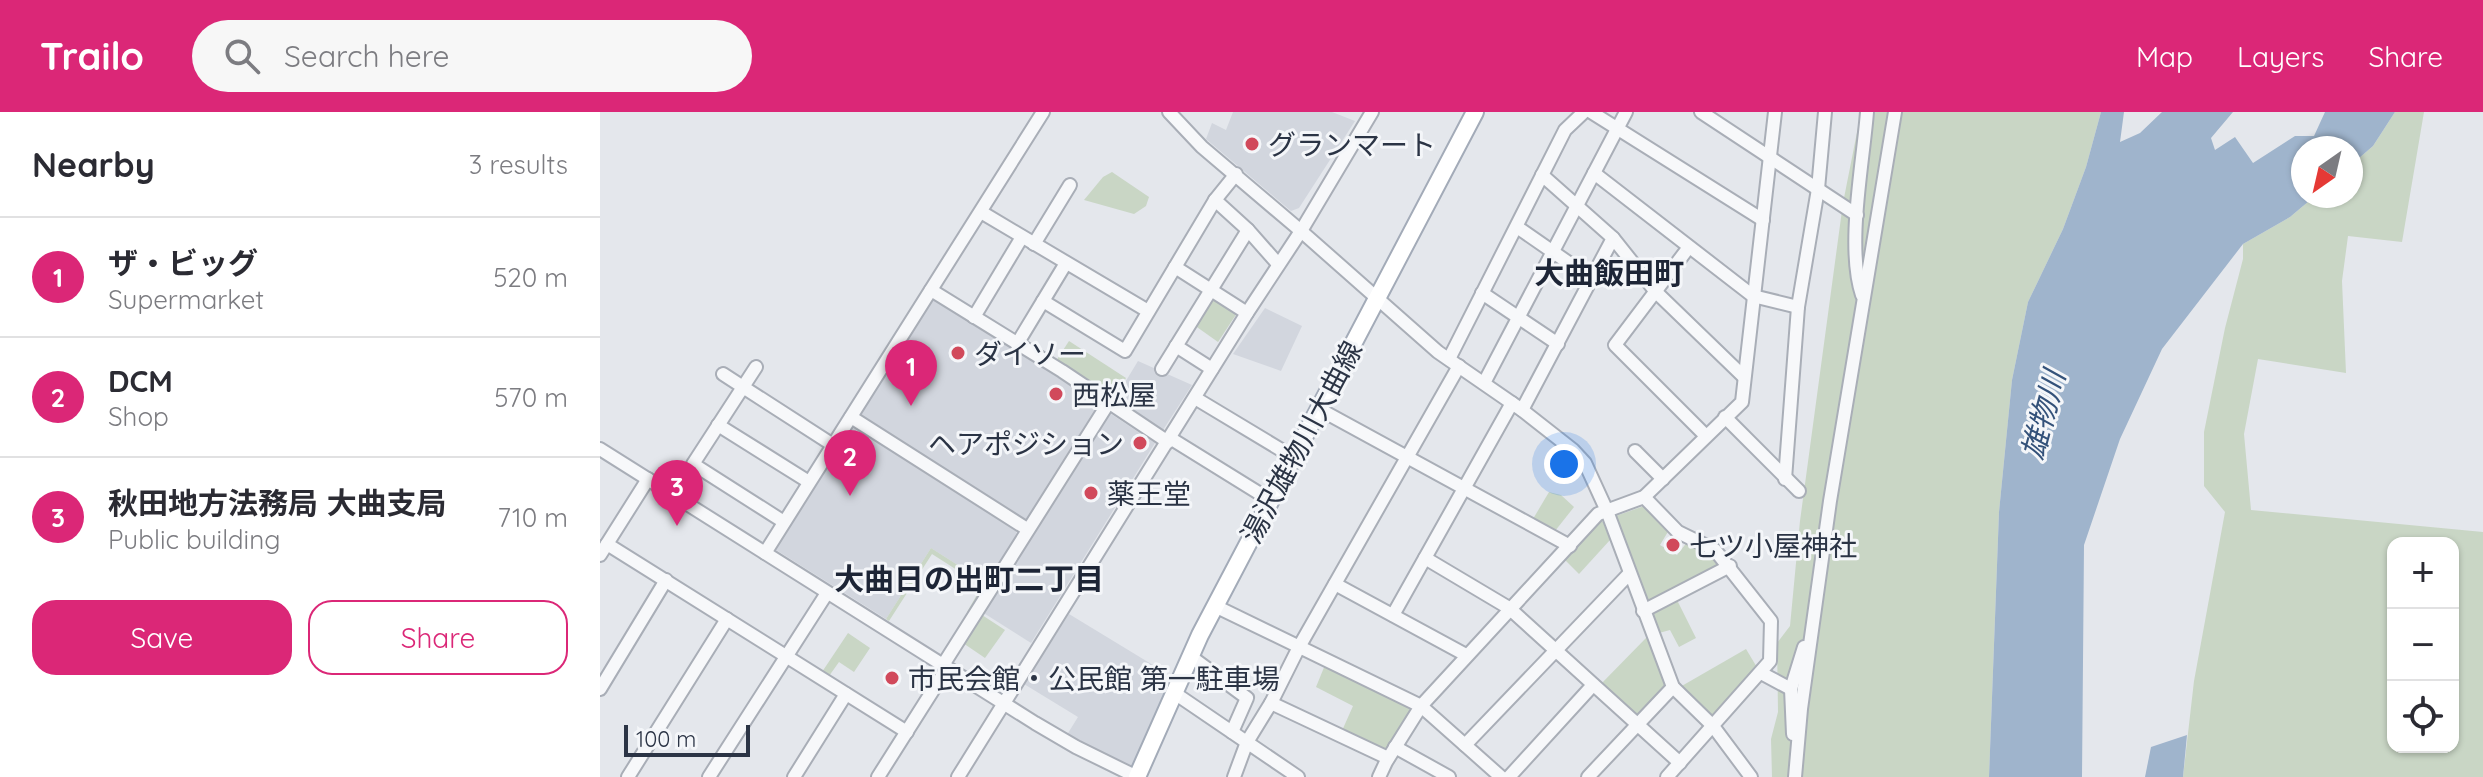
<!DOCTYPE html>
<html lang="en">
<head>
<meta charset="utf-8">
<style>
  body { margin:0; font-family:Quicksand,"Noto Sans JP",sans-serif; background:#f7f7f7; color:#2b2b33 }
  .controls { position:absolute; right:24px; bottom:24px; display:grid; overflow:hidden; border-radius:16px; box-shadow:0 2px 6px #0004 }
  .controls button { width:72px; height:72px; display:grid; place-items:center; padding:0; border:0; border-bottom:2px solid #e1e1e2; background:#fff; color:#2b2b33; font:40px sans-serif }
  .compass { position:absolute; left:1691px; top:24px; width:72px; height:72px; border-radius:50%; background:#fff; box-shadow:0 2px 6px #0004; rotate:214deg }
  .scale { position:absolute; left:24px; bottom:20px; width:126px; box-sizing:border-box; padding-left:8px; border:4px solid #2b3445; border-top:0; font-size:22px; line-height:28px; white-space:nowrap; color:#2b3445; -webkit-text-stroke:6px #f4f6f9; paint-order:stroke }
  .you { position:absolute; left:964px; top:352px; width:28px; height:28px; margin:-20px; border:6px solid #fff; border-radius:50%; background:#1a73e8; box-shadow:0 0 0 12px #1a73e833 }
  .badge { display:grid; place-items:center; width:52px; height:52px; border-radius:50%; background:#db2777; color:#fff; font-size:26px; font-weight:700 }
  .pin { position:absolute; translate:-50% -66px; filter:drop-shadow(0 2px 4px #0008) }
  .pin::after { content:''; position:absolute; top:42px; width:28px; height:24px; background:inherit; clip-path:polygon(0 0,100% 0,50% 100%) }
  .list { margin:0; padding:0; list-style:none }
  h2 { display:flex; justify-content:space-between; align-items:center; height:104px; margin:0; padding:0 32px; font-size:34px }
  h2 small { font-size:26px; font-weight:400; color:#7c7c81 }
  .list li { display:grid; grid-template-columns:52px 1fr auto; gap:24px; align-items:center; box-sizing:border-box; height:120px; padding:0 32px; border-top:2px solid #e1e1e2 }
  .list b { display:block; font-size:30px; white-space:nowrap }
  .list p { margin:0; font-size:26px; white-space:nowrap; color:#7c7c81 }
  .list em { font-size:26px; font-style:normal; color:#7c7c81 }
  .actions { display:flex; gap:16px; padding:24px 32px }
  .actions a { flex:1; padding:18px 0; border:2px solid #db2777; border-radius:24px; text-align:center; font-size:28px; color:#db2777 }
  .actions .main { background:#db2777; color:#fff }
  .icon { flex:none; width:44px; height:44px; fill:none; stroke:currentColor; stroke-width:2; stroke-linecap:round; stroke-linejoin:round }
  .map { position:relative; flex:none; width:1883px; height:665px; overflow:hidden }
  header { display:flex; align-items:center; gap:48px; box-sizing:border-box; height:112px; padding:0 40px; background:#db2777; color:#fff }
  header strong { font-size:38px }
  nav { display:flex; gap:44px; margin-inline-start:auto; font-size:28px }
  .search { width:560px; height:72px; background:#f7f7f7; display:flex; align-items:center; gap:20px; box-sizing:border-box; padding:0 28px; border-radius:44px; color:#7c7c81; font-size:30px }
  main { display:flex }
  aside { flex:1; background:#fff }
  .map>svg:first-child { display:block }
  .built { fill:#d2d6de }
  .green { fill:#c9d6c5; fill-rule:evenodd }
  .water { fill:#9fb4cc }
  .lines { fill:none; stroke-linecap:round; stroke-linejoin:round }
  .minor-casing { stroke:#a9aeb7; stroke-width:16 }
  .major-casing { stroke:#a3abb8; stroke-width:20 }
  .minor { stroke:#f7f8fa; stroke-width:12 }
  .major { stroke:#fff; stroke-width:16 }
  .poi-dot { fill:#d1495b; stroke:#f4f6f9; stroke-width:3 }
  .labels { text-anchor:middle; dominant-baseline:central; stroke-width:6; stroke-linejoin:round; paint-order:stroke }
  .poi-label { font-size:28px; fill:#2b3445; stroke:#f4f6f9; text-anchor:start }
  .street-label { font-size:28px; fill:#2b3445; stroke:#f4f6f9 }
  .neighbourhood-label { font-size:30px; font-weight:bold; fill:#1d2536; stroke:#f4f6f9 }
  .water-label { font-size:30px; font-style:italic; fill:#34527a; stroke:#f4f6f9 }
</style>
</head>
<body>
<header>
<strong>Trailo</strong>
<div class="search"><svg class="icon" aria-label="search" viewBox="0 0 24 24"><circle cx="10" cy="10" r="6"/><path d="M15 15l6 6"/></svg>Search here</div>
<nav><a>Map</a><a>Layers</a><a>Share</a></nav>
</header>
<main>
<aside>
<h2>Nearby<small>3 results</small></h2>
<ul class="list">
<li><span class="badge">1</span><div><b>ザ・ビッグ</b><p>Supermarket</p></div><em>520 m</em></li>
<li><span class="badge">2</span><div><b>DCM</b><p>Shop</p></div><em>570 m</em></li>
<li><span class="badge">3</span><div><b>秋田地方法務局 大曲支局</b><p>Public building</p></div><em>710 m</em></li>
</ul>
<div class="actions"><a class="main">Save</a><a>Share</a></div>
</aside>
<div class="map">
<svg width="1883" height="665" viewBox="0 0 1883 665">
  <rect width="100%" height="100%" fill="#e4e7ec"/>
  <!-- built -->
  <g class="built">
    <polygon points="633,0 732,0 755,9 699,96 691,99 606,27 612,11 626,18"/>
    <polygon points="333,182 496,286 499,293 427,407 421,408 256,305"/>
    <polygon points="665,196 702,214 681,259 633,242"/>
    <polygon points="538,249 592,273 563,318 515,287"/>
    <polygon points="508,300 555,331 431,531 382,500"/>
    <polygon points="251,312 415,415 417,422 386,471 331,436 286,507 173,436"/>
    <polygon points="469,502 571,564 531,658 465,626 478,605 424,572"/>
  </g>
  <!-- green -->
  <g class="green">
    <polygon points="1261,0 1501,0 1486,55 1463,117 1428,190 1412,268 1399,400 1389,665 1172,665 1171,627 1178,600 1177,531 1190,514 1200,409 1243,91"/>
    <path d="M1795,0H1824L1802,130L1748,124L1742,169L1746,261L1658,247L1644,322L1651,398L1883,420V665H1583L1594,569L1625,400L1604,374V320L1625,216L1643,147V132L1690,105L1715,84H1751V53L1773,34ZM1793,431H1853V635H1793Z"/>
    <polygon points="512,60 549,85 546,94 534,102 484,88 503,65"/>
    <polygon points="615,182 639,198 618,230 594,213"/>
    <polygon points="469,229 526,266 513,286 456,249"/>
    <polygon points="949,380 961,383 974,395 955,419 933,407"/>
    <polygon points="1044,394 1069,418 1060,433 1077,443 1088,429 1105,436 1125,455 1048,491 1013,405"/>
    <polygon points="1000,409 1003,410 1010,428 979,462 964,447"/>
    <polygon points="331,436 389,473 370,502 367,500 382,474 332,442 289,509 286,507"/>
    <polygon points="1077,488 1096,526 1079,535 1070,518 1059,521 1052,503"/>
    <polygon points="382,503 405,518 385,546 363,531"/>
    <polygon points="248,521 270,536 254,560 239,550 229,564 222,560"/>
    <polygon points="1047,525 1066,575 1036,607 1000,573"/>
    <polygon points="1146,537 1158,557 1114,604 1110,603 1080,575"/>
    <polygon points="725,553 807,592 810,599 783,641 741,621 753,594 716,575"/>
  </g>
  <!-- water -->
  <g class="water">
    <polygon points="1501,0 1524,0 1520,30 1540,21 1562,0 1633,0 1611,26 1615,38 1635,25 1653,51 1695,24 1714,24 1725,0 1795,0 1773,34 1751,53 1751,36 1703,36 1703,84 1715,84 1690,105 1643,132 1562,237 1520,327 1484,433 1482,665 1389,665 1399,400 1412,268 1428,190 1463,117 1486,55"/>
    <polygon points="1587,623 1583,665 1545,665 1551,635"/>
  </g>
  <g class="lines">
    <defs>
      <g id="minor">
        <polyline points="569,0 602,35 701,119 838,240 922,298 973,338 985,351 1007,399 1073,575 1113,614 1151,665"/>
        <polyline points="991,0 1163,108"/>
        <polyline points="1101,0 1257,103"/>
        <polyline points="994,61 1153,184 1198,195"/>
        <polyline points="942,63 1013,126 1056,180 1144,265"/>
        <polyline points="615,88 648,118 678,152"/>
        <polyline points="381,100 548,199"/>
        <polyline points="917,115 992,167"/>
        <polyline points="434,132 470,73"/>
        <polyline points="1089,135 1015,233 1106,324"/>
        <polyline points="575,155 647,201"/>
        <polyline points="331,178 462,259 568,330"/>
        <polyline points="882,181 958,232"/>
        <path d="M1262,183C1246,135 1263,52 1267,0"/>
        <polyline points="443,189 466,151"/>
        <polyline points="374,205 422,125"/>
        <polyline points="417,232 443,189 525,239 615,88 636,62"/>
        <polyline points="576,234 612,257"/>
        <polyline points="849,247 965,18 984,0"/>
        <polyline points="562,257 648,118"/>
        <polyline points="123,262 143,275 156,255"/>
        <polyline points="884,271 1026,0"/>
        <polyline points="595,286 693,345"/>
        <polyline points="719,297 970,434"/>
        <polyline points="922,298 1013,126"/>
        <polyline points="251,305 427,417"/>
        <polyline points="1125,305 1199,379"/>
        <polyline points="118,313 209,370"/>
        <polyline points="570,326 670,388"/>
        <polyline points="0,337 435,611 476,635 537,665"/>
        <polyline points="1035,339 1063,367"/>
        <polyline points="1185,367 1198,195 1218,77 1225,0"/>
        <polyline points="1044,385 1078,420 1115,438 1171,509 1170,549 1067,665"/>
        <polyline points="184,410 93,352 143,275 233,333"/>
        <polyline points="7,432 307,620"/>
        <polyline points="165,441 443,0"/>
        <polyline points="0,443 48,367"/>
        <polyline points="825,446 909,496 1080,651"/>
        <polyline points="735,472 866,543"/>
        <polyline points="615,494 821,594 901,665"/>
        <polyline points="1043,499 1130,454"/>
        <polyline points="793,503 912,291"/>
        <polyline points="590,544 647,586 632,620"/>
        <polyline points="343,553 509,290"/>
        <polyline points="1161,561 1191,577"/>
        <polyline points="0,577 66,468"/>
        <polyline points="573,580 698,665"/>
        <polyline points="671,591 788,646"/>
        <polyline points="1193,622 1191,577 1204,535"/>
        <polyline points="865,633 1029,462"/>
        <polyline points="795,635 849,665"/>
        <polyline points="28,665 127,507"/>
        <polyline points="109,665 227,481"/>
        <polyline points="194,665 246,582"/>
        <polyline points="278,665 347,556"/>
        <polyline points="358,665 647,201 701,119 772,0"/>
        <polyline points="634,665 647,630 671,591 699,535 859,254"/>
        <polyline points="779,665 786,650 821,594 998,402 1044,385 1142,290 1175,0"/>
        <polyline points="909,665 993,573"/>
        <polyline points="988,665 1073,575"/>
        <polyline points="1195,665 1201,597 1230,389 1295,0"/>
      </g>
      <polyline id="major" points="537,665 600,523 875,0"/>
    </defs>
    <!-- minor casing -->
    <use href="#minor" class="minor-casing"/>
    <!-- major casing -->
    <use href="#major" class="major-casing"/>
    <!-- minor -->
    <use href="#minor" class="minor"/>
    <!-- major -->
    <use href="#major" class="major"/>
  </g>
  <!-- markers -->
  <g class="poi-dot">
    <circle cx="652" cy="32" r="8"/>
    <circle cx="358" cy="241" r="8"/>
    <circle cx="456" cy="282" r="8"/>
    <circle cx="540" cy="331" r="8"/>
    <circle cx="491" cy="381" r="8"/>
    <circle cx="1073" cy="433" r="8"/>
    <circle cx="292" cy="566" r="8"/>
  </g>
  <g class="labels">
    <!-- poi labels -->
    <g class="poi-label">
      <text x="668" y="32">グランマート</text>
      <text x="374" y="241">ダイソー</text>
      <text x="472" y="282">西松屋</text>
      <text x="524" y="331" text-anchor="end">ヘアポジション</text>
      <text x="507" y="381">薬王堂</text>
      <text x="1089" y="433">七ツ小屋神社</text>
      <text x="308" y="566">市民会館・公民館 第一駐車場</text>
    </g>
    <!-- street labels -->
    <g class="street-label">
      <text transform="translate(701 330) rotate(-62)">湯沢雄物川大曲線</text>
    </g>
    <!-- neighbourhood labels -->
    <g class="neighbourhood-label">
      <text x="1009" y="161">大曲飯田町</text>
      <text x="369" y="467">大曲日の出町二丁目</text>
    </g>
    <!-- water labels -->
    <g class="water-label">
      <text transform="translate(1443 303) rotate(-75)">雄物川</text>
    </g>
  </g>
</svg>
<div class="controls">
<button>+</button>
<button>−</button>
<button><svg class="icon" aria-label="locate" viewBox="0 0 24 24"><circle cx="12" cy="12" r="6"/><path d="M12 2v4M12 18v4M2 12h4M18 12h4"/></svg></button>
</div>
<svg class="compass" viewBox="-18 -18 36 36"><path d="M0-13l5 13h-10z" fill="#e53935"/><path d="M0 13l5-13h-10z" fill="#7c7c81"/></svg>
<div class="scale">100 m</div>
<div class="you"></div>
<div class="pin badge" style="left:311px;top:294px">1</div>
<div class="pin badge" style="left:250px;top:384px">2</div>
<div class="pin badge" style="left:77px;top:414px">3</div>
</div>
</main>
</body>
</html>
